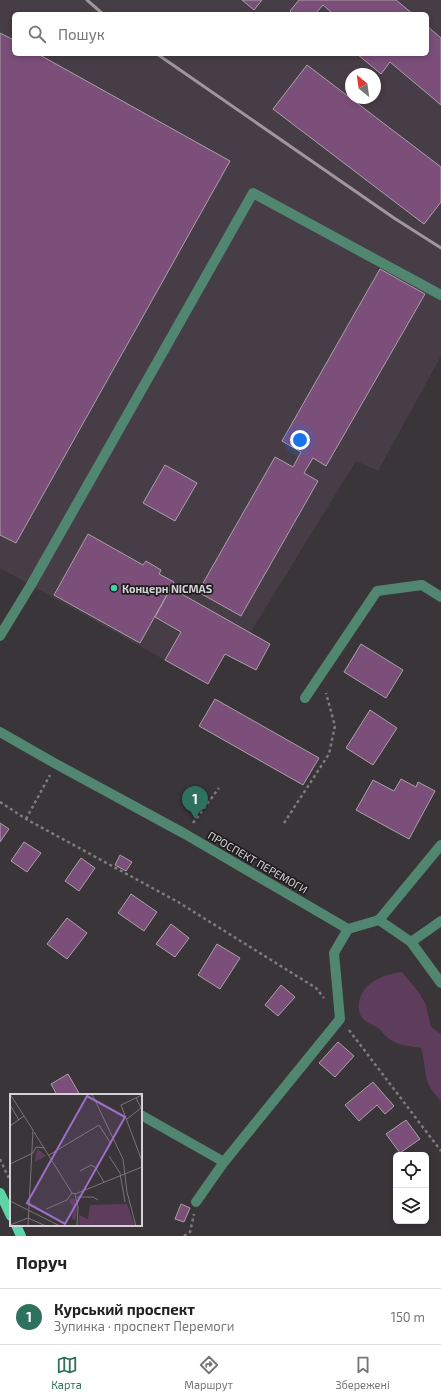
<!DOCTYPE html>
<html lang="uk">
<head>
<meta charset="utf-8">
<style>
  body { margin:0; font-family:"Exo 2",sans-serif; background:#f2f2f2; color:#202124 }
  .controls { position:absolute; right:12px; bottom:12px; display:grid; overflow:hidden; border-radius:6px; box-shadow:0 2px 6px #0003 }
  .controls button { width:36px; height:36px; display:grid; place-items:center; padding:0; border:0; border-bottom:1px solid #e0e0e0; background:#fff; color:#202124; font:20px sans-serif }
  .compass { position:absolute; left:345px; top:68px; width:36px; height:36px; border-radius:50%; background:#fff; box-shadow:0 2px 6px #0003; rotate:331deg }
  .you { position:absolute; left:300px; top:440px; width:14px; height:14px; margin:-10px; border:3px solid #fff; border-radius:50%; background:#1a73e8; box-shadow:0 0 0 6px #1a73e833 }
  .badge { display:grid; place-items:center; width:26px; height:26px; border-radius:50%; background:#2e725d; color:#fff; font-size:13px; font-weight:700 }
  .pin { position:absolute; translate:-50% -33px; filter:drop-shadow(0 1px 2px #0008) }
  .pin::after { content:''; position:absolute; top:21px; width:14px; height:12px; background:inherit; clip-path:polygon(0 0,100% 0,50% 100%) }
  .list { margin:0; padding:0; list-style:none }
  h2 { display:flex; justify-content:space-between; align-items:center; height:52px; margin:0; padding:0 16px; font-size:17px }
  h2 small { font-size:13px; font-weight:400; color:#757577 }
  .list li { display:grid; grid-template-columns:26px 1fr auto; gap:12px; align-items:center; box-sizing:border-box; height:56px; padding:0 16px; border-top:1px solid #e0e0e0 }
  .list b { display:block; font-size:15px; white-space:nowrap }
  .list p { margin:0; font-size:13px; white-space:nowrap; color:#757577 }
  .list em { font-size:13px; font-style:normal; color:#757577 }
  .icon { flex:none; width:22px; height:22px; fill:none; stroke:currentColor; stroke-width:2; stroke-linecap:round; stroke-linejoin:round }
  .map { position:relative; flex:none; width:441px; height:1236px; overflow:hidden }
  .search { position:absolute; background:#fff; box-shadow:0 2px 6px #0003; left:12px; right:12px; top:12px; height:44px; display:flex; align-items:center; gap:10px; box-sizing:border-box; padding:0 14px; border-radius:6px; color:#757577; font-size:15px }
  .sheet { height:108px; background:#fff }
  nav { display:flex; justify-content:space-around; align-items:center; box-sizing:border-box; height:56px; border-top:1px solid #e0e0e0; background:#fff; font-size:11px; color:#757577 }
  nav a { display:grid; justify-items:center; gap:2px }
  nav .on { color:#2e725d }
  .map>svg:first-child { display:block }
  .built { fill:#473d46; fill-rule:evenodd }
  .green { fill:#5d3d5b }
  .building { fill:#7c4e7a; stroke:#a8a2a7 }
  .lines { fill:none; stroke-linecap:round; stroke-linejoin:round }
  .path { stroke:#7e7a7e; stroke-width:2.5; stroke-dasharray:3 3; stroke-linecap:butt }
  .minor { stroke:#518671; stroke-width:10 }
  .major { stroke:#5dd5a9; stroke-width:10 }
  .rail { stroke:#9c989c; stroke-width:3 }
  .poi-dot { fill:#3fd4a2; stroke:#201d1f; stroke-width:1.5 }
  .labels { text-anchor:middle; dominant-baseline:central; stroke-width:3.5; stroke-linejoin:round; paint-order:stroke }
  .poi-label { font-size:11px; font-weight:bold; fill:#d5d2d5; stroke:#201d1f; text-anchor:start }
  .street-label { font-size:11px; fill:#d5d2d5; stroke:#201d1f }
  .inset-road { fill:none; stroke:#787477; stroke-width:1 }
  .view { fill:#9f6ec8; fill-opacity:0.15; stroke:#9f6ec8; stroke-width:2 }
  .inset-edge { fill:none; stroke:#d5d2d5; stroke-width:2 }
</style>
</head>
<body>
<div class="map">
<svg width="441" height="1236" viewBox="0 0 441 1236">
  <rect width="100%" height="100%" fill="#3a3539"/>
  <!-- built -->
  <path class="built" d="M0,0H441V356L378,471L356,461L250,633L270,644L256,670L225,654L208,684L0,568ZM14,14H427V54H14ZM351,74H375V98H351Z"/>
  <!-- green -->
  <path class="green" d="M402,972L420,994L426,1005L431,1027L441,1034V1101C436,1095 431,1090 428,1083C424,1072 425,1060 421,1048C410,1046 399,1046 389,1039C385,1036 382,1031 378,1028C372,1024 365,1023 361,1016C358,1011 358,1004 360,998C366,981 385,974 402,972Z"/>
  <!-- building -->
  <g class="building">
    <polygon points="242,0 262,0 254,10"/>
    <polygon points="299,0 396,0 413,14 333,14 323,5 315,14 293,14 290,11"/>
    <polygon points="427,26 441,38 441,105 390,62 381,74 357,54 427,54"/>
    <polygon points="0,33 14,40 14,54 38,54 230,161 16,543 0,535"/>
    <polygon points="307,65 441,167 441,202 424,224 273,109"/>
    <polygon points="380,269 425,294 326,466 313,458 304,473 318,481 241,616 198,592 275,457 293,467 301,452 282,441"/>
    <polygon points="165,465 197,483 175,521 143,503"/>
    <polygon points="88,534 143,565 146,561 161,570 159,574 174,582 140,643 54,595"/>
    <polygon points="171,588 270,644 256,670 225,654 208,684 165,660 181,632 155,617"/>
    <polygon points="361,644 403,670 386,698 344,672"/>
    <polygon points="215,699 319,758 303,785 199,726"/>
    <polygon points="370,710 397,728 373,765 346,748"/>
    <polygon points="401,779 416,787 418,782 435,791 409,839 356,810 373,780 394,791"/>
    <polygon points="0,823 9,829 0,842"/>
    <polygon points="24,842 41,853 27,872 11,861"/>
    <polygon points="120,855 132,862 126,871 115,865"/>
    <polygon points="81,858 95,868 79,891 65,881"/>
    <polygon points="131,894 157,912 144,931 118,913"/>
    <polygon points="67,918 87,933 67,959 47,944"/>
    <polygon points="171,924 189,938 175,957 156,944"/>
    <polygon points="217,944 240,958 220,989 198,975"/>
    <polygon points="281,985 295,997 278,1016 265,1005"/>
    <polygon points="338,1042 354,1056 335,1077 319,1063"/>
    <polygon points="68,1074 80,1095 57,1095 51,1084"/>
    <polygon points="373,1082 394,1106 385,1114 377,1105 359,1121 345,1105"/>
    <polygon points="406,1120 420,1139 400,1153 386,1134"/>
    <polygon points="181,1204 190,1208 184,1222 175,1219"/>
  </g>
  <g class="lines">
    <!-- path -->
    <g class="path">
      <polyline points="0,802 26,819 178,902 316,988 324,998"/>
      <polyline points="26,819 50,775"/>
      <polyline points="193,823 219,788"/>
      <polyline points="284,823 329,754 335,726 326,693"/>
      <polyline points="349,1030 441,1151"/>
      <polyline points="0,1159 11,1183"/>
      <polyline points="184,1236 190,1232 194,1214"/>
    </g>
    <!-- minor -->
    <g class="minor">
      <polyline points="0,636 31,585 253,193 441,295"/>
      <polyline points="305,698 377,591 422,585 441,597"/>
      <polyline points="0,732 56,764 185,834 348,929 379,920"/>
      <polyline points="379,920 441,845"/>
      <polyline points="379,920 411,942 441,983"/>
      <polyline points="411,942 441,921"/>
      <polyline points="141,1115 224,1162"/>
      <polyline points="196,1202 224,1162 340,1019 334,953 348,929"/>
    </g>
    <!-- major -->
    <g class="major">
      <polyline points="0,1193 11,1216"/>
      <polyline points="16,1225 21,1236"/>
    </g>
    <!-- rail -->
    <g class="rail">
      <polyline points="87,0 103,14"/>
      <polyline points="157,54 394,218 441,248"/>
    </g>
  </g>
  <!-- markers -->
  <circle class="poi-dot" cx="114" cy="588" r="4"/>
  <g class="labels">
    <!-- poi labels -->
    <g class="poi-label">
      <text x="122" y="588">Концерн NICMAS</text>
    </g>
    <!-- street labels -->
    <g class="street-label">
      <text transform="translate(258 862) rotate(30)">ПРОСПЕКТ ПЕРЕМОГИ</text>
    </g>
  </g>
  <!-- overview -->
  <g transform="translate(10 1094)">
    <rect width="132" height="132" fill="#3a3539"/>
    <path d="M28,55L36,62L25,68L26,59ZM61,105H65L67,116L65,127L62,124L63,113L59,107ZM117,110L125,132H69V121L78,125L80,111Z" fill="#5d3d5b"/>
    <path class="inset-road" d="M0,0L23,36L18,132M82,0L113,65L117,98L126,132M132,1L111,11L132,67M0,11L9,26M117,25L131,14L126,4M0,32L14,22M24,38L62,99L65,100M39,61L89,31L101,50M99,62L110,79L115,108M0,70L23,59L26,53L35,54M70,77L81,71L85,73L94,88M65,100L132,73M65,100L68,113L67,132M67,103H83L88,106M0,107L50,132M36,115L57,106L62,99M0,131L18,124L36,132"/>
    <path class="view" d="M77,2L115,23L55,130L17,109Z"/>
    <rect width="132" height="132" class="inset-edge"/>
  </g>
</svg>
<div class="controls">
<button><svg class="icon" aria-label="locate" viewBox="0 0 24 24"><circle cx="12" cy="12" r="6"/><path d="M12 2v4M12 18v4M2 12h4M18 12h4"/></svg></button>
<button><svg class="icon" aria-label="layers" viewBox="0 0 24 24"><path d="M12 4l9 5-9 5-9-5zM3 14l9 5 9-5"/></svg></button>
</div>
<svg class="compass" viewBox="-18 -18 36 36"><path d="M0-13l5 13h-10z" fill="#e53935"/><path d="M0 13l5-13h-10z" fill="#757577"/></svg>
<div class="you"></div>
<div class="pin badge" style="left:195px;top:819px">1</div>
<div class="search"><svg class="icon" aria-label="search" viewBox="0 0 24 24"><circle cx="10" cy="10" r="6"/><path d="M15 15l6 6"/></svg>Пошук</div>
</div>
<section class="sheet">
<h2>Поруч<small></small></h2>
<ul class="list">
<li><span class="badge">1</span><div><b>Курський проспект</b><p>Зупинка · проспект Перемоги</p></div><em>150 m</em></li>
</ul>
</section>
<nav>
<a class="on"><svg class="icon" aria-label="map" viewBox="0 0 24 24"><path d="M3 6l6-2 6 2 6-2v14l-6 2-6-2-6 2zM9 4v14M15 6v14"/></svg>Карта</a>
<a><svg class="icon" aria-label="directions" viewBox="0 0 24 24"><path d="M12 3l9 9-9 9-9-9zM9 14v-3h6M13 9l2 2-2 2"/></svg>Маршрут</a>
<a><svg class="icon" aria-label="saved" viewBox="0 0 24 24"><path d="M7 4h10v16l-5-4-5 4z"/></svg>Збережені</a>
</nav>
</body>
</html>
